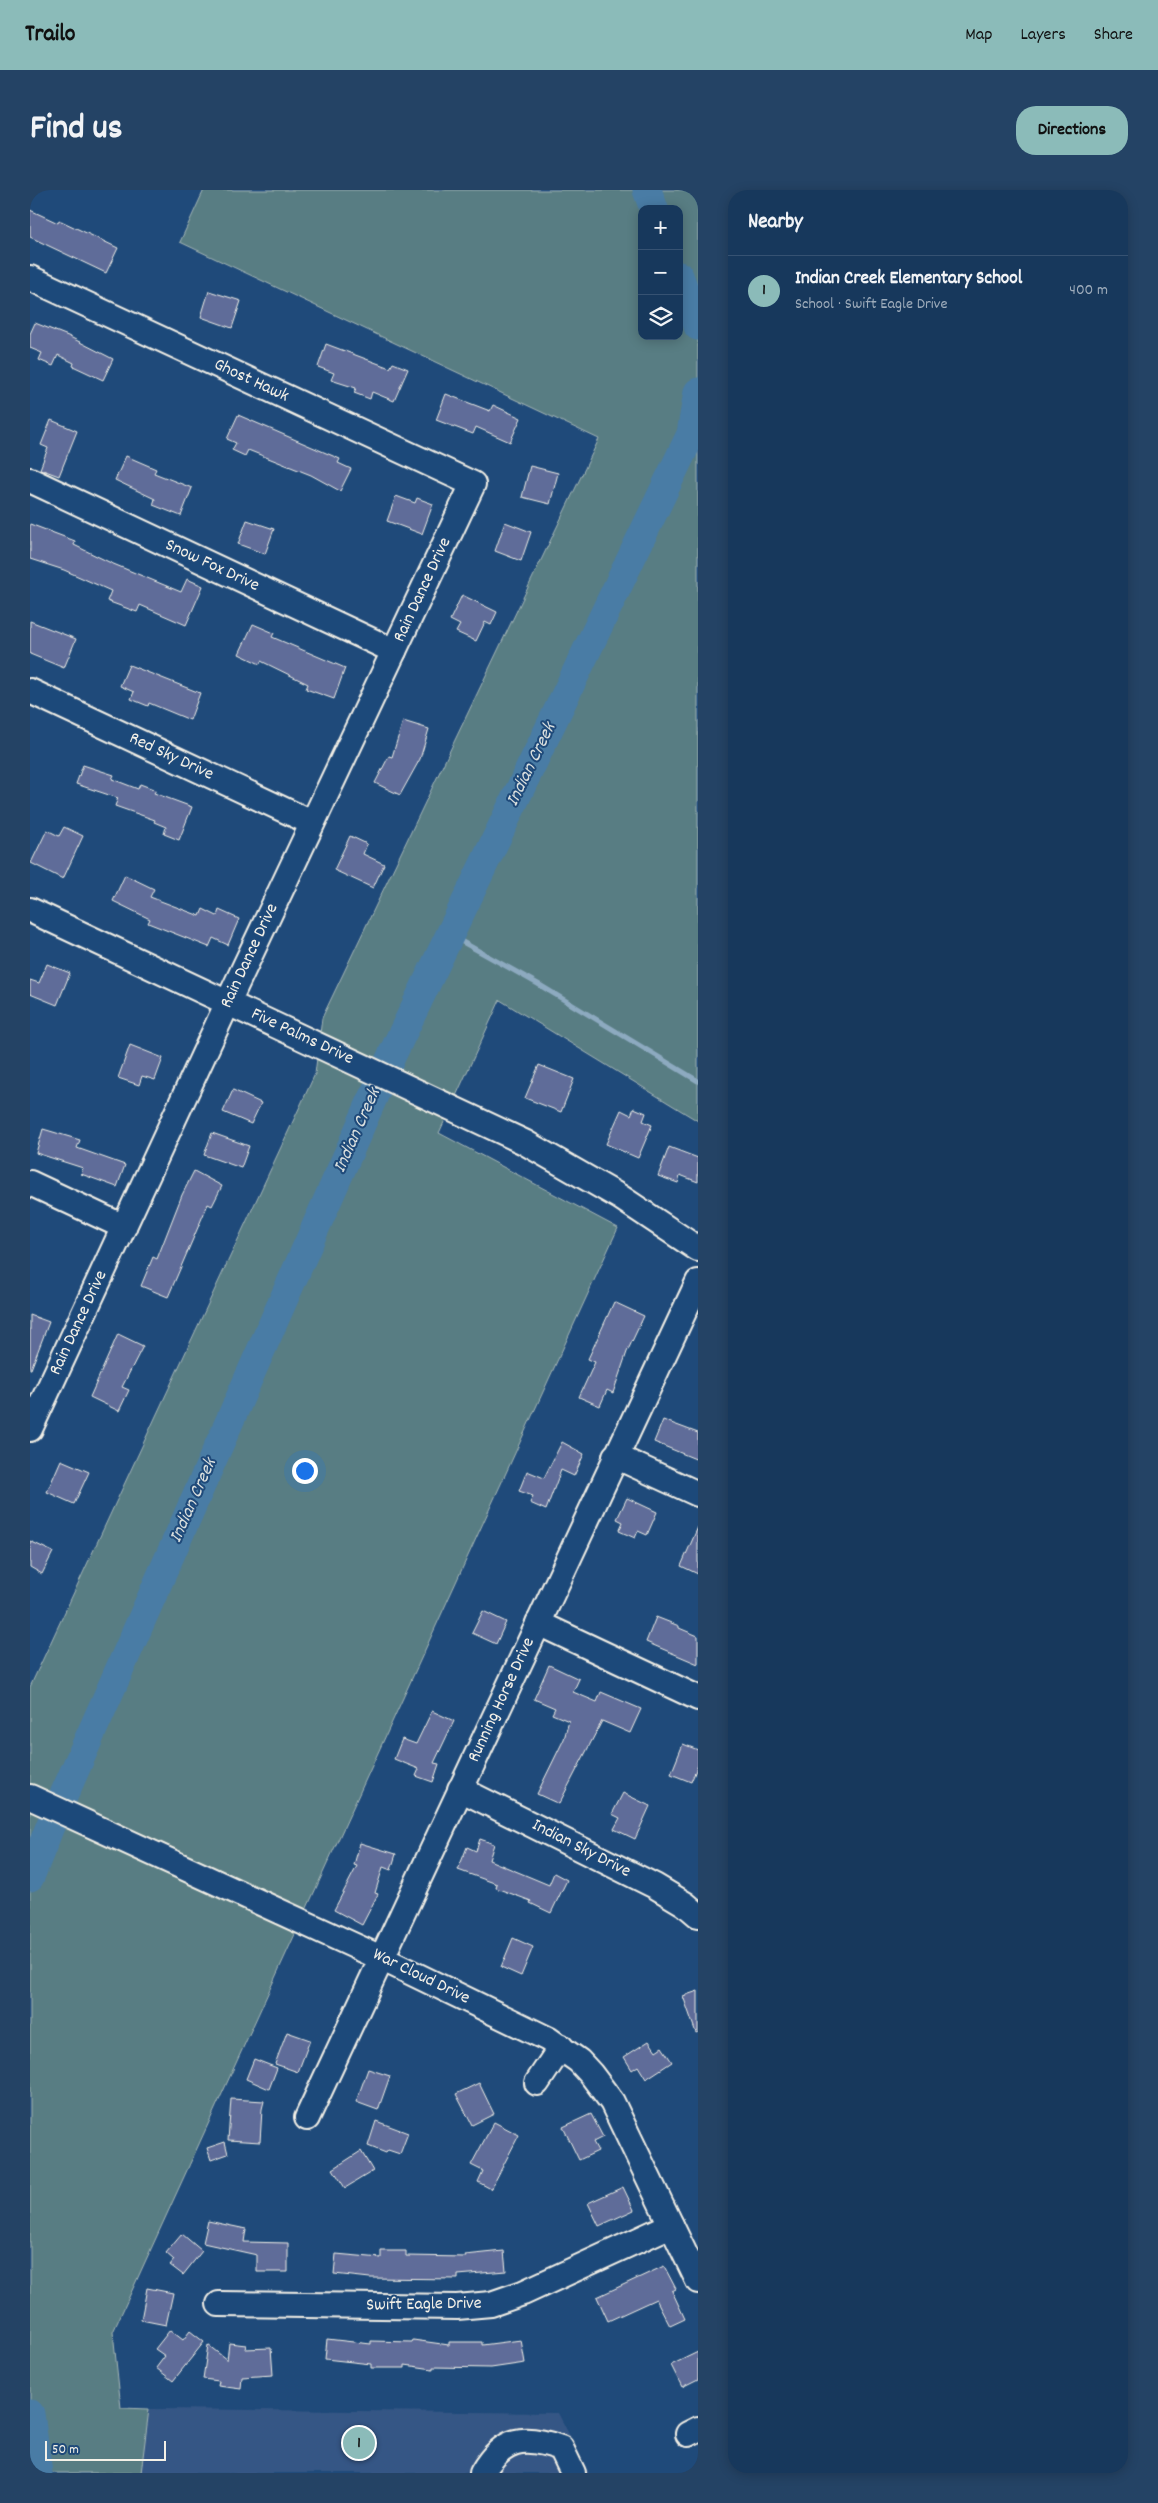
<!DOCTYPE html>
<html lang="en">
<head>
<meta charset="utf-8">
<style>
  body { margin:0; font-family:Dekko,sans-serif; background:#244365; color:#f1f3f6 }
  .controls { position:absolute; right:15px; top:15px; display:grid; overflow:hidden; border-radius:10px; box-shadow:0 2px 12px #0003 }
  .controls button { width:45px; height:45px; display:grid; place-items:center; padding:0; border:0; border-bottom:1px solid #365272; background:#17385c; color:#f1f3f6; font:25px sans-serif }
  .scale { position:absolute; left:15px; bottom:12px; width:121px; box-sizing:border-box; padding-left:5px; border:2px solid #f4f1e8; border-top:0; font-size:14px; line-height:18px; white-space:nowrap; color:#f4f1e8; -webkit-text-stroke:4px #1f4a7a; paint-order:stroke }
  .you { position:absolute; left:274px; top:1280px; width:18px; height:18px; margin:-12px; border:4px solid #fff; border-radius:50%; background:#1a73e8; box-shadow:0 0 0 8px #1a73e833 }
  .badge { display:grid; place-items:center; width:32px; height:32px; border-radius:50%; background:#8bbbb9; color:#111; font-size:16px; font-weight:700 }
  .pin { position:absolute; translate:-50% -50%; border:2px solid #fff; box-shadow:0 1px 5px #0006 }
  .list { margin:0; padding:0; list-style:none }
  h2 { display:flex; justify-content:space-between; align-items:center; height:65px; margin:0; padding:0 20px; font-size:21px }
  h2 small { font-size:16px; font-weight:400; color:#9eacbb }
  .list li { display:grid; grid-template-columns:32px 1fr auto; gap:15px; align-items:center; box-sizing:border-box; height:70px; padding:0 20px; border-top:1px solid #365272 }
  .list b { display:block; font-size:19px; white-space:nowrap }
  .list p { margin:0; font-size:16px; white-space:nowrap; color:#9eacbb }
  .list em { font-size:16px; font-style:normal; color:#9eacbb }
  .icon { flex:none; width:28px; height:28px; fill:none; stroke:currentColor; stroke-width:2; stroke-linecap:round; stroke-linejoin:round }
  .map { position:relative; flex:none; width:668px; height:2283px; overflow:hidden; border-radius:20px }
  header { display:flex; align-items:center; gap:30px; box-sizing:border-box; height:70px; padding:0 25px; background:#8bbbb9; color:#111 }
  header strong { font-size:24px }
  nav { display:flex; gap:28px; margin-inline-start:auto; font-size:18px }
  .intro { display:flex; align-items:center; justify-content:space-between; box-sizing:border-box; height:120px; padding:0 30px }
  h1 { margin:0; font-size:35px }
  .button { padding:12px 22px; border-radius:20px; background:#8bbbb9; color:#111; font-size:18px; font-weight:700 }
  main { display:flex; gap:30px; padding:0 30px }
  aside { flex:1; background:#17385c; border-radius:20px; box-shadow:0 2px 12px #0003 }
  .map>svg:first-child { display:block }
  .built { fill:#365785 }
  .green { fill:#597d83; stroke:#a6b7b6; fill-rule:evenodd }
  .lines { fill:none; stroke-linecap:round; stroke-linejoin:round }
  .stream { stroke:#8daac0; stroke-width:5 }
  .river { stroke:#487ba5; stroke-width:29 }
  .building { fill:#5e6c99; stroke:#f4f1e8 }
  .minor-casing { stroke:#f4f1e8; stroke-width:28 }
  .minor { stroke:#1f4a7a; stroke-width:24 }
  .labels { text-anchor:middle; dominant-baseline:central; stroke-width:4; stroke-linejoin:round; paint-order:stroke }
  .street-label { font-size:18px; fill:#f4f1e8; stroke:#1f4a7a }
  .water-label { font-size:19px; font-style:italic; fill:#dadfde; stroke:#1f4a7a }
</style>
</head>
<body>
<header>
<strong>Trailo</strong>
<nav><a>Map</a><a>Layers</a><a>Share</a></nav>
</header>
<div class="intro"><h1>Find us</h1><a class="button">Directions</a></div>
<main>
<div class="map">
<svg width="668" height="2283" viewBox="0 0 668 2283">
  <rect width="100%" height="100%" fill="#1f4a7a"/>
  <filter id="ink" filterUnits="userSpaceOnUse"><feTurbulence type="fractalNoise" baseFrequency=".02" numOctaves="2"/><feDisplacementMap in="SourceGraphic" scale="10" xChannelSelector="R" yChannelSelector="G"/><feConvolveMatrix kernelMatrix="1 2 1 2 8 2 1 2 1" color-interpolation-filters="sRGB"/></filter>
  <g filter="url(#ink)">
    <!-- built -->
    <polygon class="built" points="119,2219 528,2223 559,2283 111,2283"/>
    <!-- green -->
    <path class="green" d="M174,0H668V931L470,810L409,943L588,1038L83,2142L91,2218L119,2219L111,2283H0V1497L285,884L292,828L569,249L150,52ZM612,19H649V146H612Z"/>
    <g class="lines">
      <!-- stream -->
      <polyline class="stream" points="420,745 508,794 668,891"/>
      <!-- river -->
      <g class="river">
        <polyline points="617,0 624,19"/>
        <polyline points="649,86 668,136"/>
        <polyline points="0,1687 21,1634 361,867 661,244 668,202"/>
        <polyline points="0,2224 8,2283"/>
      </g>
    </g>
    <!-- building -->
    <g class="building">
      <polygon points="0,20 28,33 29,30 88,58 76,83 0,47"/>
      <polygon points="179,101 211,111 202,138 171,127"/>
      <polygon points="5,133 38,146 83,169 73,190 43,176 44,173 28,165 23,176 9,170 12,163 0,158 0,144"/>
      <polygon points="296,154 360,178 363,173 378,179 364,211 342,202 340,209 324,203 326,198 301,190 304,183 288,177"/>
      <polygon points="416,204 460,221 463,215 491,228 480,252 446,237 443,244 406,230"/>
      <polygon points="208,225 310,269 308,273 321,279 310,301 281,285 218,260 215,266 202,260 206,253 197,249"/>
      <polygon points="21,230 47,241 29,286 10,279 18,258 11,255"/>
      <polygon points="96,266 126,279 124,283 162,298 151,326 123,315 125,309 85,290"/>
      <polygon points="500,276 528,283 520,314 492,307"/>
      <polygon points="366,306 385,313 387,308 403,314 392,344 357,331"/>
      <polygon points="217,330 244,339 235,364 208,354"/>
      <polygon points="475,332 501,342 491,371 465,361"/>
      <polygon points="0,334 45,351 44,355 81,373 151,402 157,389 173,396 156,435 110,415 107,422 77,411 81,401 34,380 0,369"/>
      <polygon points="432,405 467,422 461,435 455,432 446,451 426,442 430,435 420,430"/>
      <polygon points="0,431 46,449 34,478 0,464"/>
      <polygon points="223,434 244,443 242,447 315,478 304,509 276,499 278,494 231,471 230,474 209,464"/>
      <polygon points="99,475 170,503 160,530 119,513 118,516 101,509 104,502 90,496"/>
      <polygon points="373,531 399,539 390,569 370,605 345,593 359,566 362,567"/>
      <polygon points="53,575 84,585 82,589 108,599 110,594 126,600 124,603 162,617 149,650 134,644 136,637 124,632 125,630 85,616 88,608 46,594"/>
      <polygon points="34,637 53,646 33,689 1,673 17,640 29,646"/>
      <polygon points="320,646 337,654 333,664 354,674 343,698 304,680"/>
      <polygon points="95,685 124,699 120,707 170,726 173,719 187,726 189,720 209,729 198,755 183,748 179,757 118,733 120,729 83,711"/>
      <polygon points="17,774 40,783 27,815 0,804 0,790 9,793"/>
      <polygon points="100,855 133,868 125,890 112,886 109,895 88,888"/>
      <polygon points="509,875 544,889 531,922 495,908"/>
      <polygon points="203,900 231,913 221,934 193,922"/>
      <polygon points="604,918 616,923 613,931 622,935 608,968 576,954 591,920 601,925"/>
      <polygon points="13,939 50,950 47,958 95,975 87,997 51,984 53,978 6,963"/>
      <polygon points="182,943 219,956 211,978 174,965"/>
      <polygon points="639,957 668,968 668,992 650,985 648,993 628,986"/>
      <polygon points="164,981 192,996 182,1016 178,1014 138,1107 111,1096 123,1067 127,1069 152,1005"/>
      <polygon points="584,1112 614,1126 597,1162 583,1203 577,1200 570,1216 549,1207 565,1172 558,1169"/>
      <polygon points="0,1125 19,1132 1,1179 0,1179"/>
      <polygon points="88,1144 113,1156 92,1197 99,1200 89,1221 60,1207"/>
      <polygon points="633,1230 668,1243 668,1270 624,1252"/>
      <polygon points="532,1252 554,1264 544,1286 531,1280 516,1320 500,1313 503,1306 489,1301 497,1281 514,1288"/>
      <polygon points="31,1270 59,1282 44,1314 17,1302"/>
      <polygon points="597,1308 627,1322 617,1345 608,1341 605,1348 589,1341 593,1332 587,1329"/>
      <polygon points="668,1337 668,1384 651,1376"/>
      <polygon points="0,1351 23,1362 12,1384 0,1377"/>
      <polygon points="453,1421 476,1432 466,1454 442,1443"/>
      <polygon points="626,1427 649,1436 649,1438 668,1446 668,1474 616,1452"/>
      <polygon points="519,1475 549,1489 543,1502 567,1512 571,1502 611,1519 600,1543 572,1531 529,1614 507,1604 534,1549 539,1531 522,1524 525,1518 504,1509"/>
      <polygon points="402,1521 424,1531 404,1573 409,1574 403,1592 386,1586 389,1579 364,1569 372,1549 386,1554"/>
      <polygon points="653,1554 668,1560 668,1575 661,1592 641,1584"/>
      <polygon points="593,1603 620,1616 605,1649 584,1639 590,1628 582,1624"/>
      <polygon points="450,1649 464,1654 459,1670 519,1695 524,1683 537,1690 521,1723 500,1713 501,1711 466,1698 467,1694 428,1680 437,1657 446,1661"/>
      <polygon points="330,1653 366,1664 361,1680 353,1677 345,1703 348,1704 332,1735 304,1720 327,1676 324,1675"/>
      <polygon points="483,1748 503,1757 491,1786 471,1777"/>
      <polygon points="668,1801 668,1842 666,1843 653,1806"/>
      <polygon points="257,1842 280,1850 268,1882 245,1874"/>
      <polygon points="619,1851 626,1861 632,1857 642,1872 616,1889 608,1876 602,1880 594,1867"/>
      <polygon points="224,1869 247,1878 239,1899 216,1889"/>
      <polygon points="338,1879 360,1886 348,1920 326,1912"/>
      <polygon points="449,1893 464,1924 442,1935 426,1904"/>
      <polygon points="201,1909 234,1911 232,1919 230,1952 198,1950"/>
      <polygon points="561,1924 573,1947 563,1952 568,1961 549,1970 533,1937"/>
      <polygon points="346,1931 378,1943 370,1964 358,1960 356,1963 338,1956"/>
      <polygon points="464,1932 489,1945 461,1999 448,1992 453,1981 441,1975"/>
      <polygon points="195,1952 198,1964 181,1970 177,1958"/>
      <polygon points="331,1961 343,1981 315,1998 303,1979"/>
      <polygon points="593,1997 604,2020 569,2036 558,2013"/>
      <polygon points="178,2031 216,2039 214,2052 258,2053 258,2082 227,2082 227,2065 173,2053"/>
      <polygon points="152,2044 172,2061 153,2085 140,2075 144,2070 136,2063"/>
      <polygon points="351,2061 376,2061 376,2066 436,2067 435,2065 474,2061 476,2081 428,2085 428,2089 340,2088 304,2084 306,2064 351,2068"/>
      <polygon points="634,2076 646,2099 642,2101 655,2129 640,2136 626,2109 578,2131 567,2107"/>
      <polygon points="117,2098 143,2103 136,2135 111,2130"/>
      <polygon points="140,2140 153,2150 160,2141 174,2152 143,2191 126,2178 135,2166 125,2159"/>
      <polygon points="297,2149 341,2154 341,2151 382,2152 383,2150 419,2155 419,2152 452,2152 452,2155 491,2150 495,2173 461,2178 403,2177 403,2179 375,2175 375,2178 341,2178 341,2174 295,2169"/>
      <polygon points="199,2153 216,2155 215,2159 241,2158 243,2185 212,2187 211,2199 188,2196 189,2191 173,2189 178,2155 197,2170"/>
      <polygon points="668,2162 668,2189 652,2197 641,2175"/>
    </g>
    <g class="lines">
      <defs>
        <g id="minor">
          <polyline points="0,88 443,294 206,795 0,1239"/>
          <polyline points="0,290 364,461"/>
          <polyline points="0,501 282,633"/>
          <polyline points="0,720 494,952 590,1007 668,1059"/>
          <polyline points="0,993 94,1037"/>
          <polyline points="585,1266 668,1304"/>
          <polyline points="508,1433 668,1508"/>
          <polyline points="430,1599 625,1696 655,1714 668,1725"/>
          <polyline points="0,1607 351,1768 518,1849 549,1871 561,1884 582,1912 668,2091"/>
          <polyline points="507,1893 531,1857"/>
          <polyline points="277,1928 668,1092"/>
          <polyline points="189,2114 427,2117 461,2114 493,2103 641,2035"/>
          <polyline points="658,2244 668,2239"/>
          <path d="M452,2283C473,2247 494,2245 531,2258L543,2283"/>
        </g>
      </defs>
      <!-- minor casing -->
      <use href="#minor" class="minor-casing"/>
      <!-- minor -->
      <use href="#minor" class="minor"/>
    </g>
  </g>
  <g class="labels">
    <!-- street labels -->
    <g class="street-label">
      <text transform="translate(221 191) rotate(25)">Ghost Hawk</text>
      <text transform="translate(182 376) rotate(25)">Snow Fox Drive</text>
      <text transform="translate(393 400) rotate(-65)">Rain Dance Drive</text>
      <text transform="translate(141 567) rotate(25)">Red Sky Drive</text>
      <text transform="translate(220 766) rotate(-65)">Rain Dance Drive</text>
      <text transform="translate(272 847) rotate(25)">Five Palms Drive</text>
      <text transform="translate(49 1133) rotate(-65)">Rain Dance Drive</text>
      <text transform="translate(472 1510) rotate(-65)">Running Horse Drive</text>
      <text transform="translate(551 1659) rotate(27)">Indian Sky Drive</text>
      <text transform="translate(391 1787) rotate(26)">War Cloud Drive</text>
      <text transform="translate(394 2115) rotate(-1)">Swift Eagle Drive</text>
    </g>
    <!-- water labels -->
    <g class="water-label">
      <text transform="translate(502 575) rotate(-64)">Indian Creek</text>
      <text transform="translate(328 941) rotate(-66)">Indian Creek</text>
      <text transform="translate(164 1311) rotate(-66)">Indian Creek</text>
    </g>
  </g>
</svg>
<div class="controls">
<button>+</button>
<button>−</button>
<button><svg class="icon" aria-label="layers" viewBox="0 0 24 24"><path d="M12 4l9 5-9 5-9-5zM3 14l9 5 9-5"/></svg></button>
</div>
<div class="scale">50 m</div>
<div class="you"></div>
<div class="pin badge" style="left:329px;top:2253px">1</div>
</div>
<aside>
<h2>Nearby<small></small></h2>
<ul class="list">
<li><span class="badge">1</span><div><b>Indian Creek Elementary School</b><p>School · Swift Eagle Drive</p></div><em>400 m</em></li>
</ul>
</aside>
</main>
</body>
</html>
